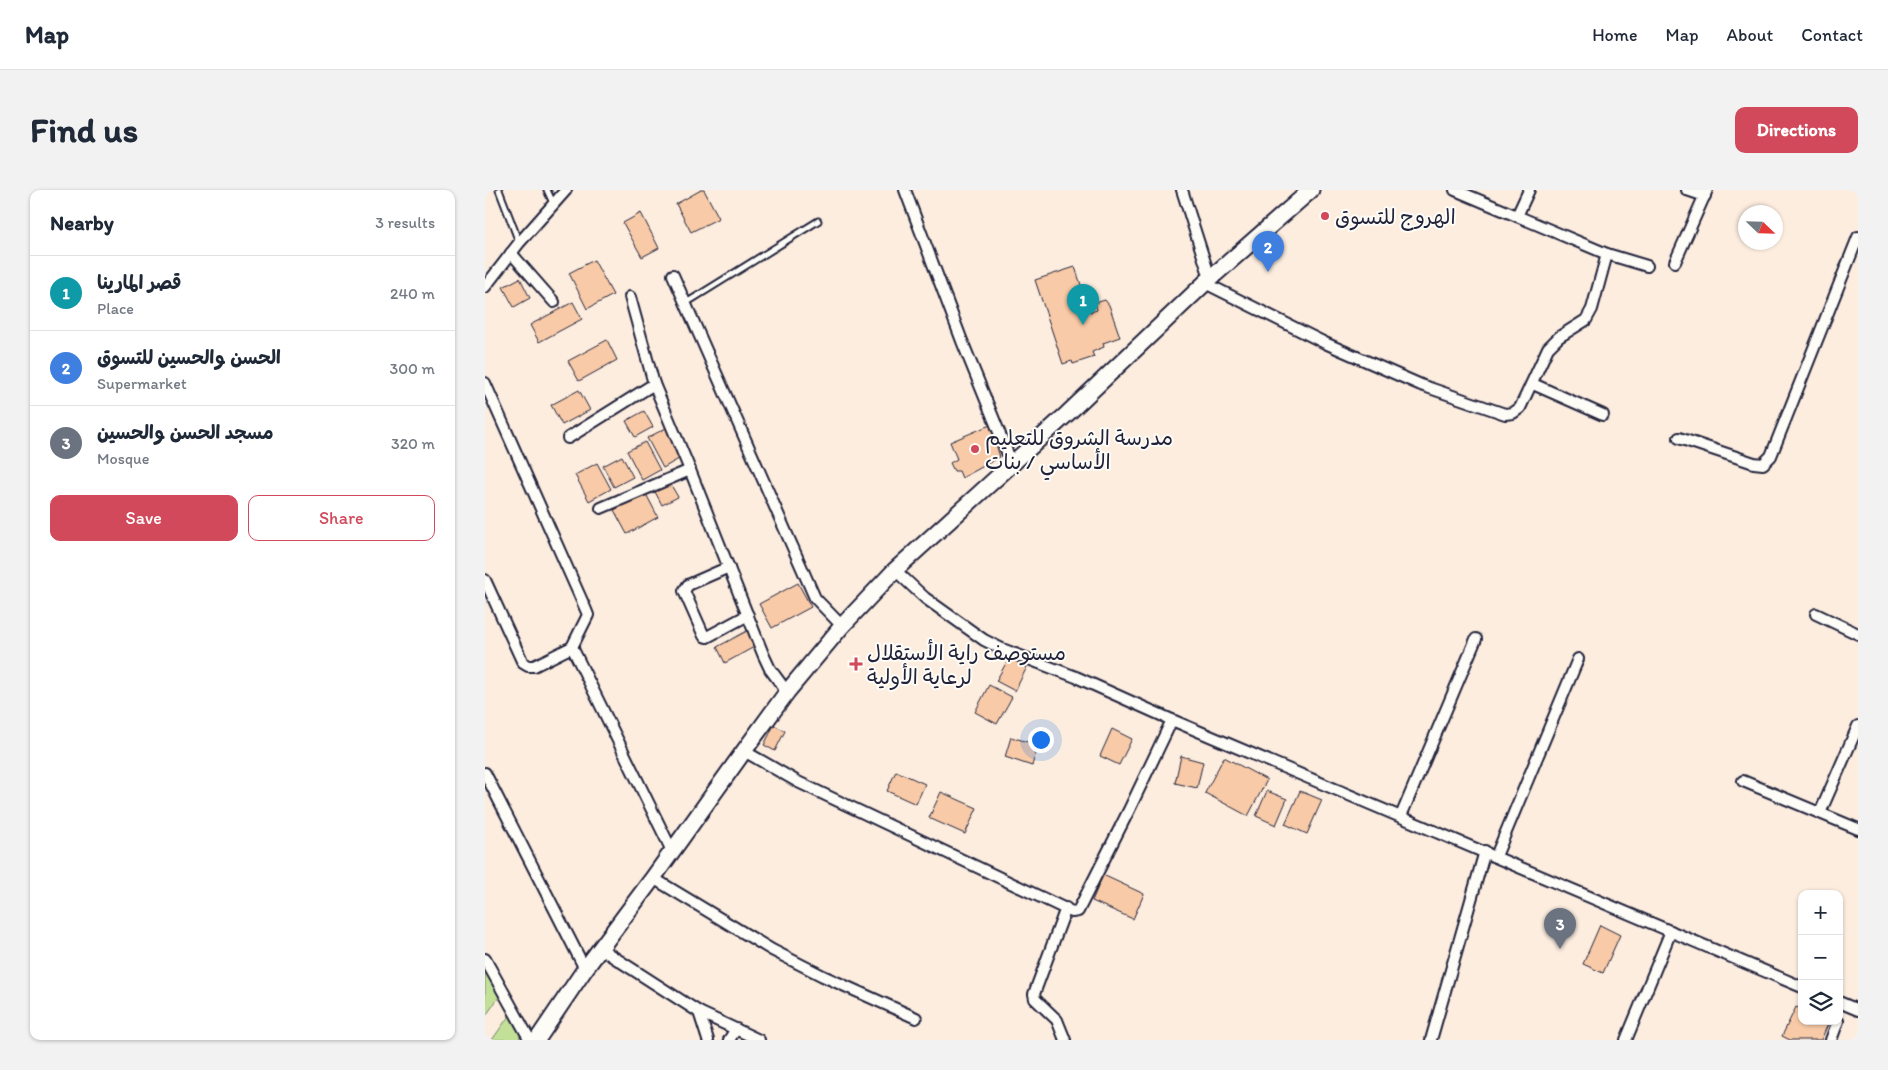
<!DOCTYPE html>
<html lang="en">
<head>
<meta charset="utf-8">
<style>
  body { margin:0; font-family:Itim,"Playpen Sans Arabic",sans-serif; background:#f2f2f3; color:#1f2937 }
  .controls { position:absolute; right:15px; bottom:15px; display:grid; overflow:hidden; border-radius:10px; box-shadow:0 1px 4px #0004 }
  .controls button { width:45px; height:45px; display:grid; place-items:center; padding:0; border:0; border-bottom:1px solid #e0e1e3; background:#fff; color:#1f2937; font:25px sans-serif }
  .compass { position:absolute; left:1253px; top:15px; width:45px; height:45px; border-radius:50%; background:#fff; box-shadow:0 1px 4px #0004; rotate:113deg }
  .you { position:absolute; left:555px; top:549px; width:18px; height:18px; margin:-12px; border:4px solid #fff; border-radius:50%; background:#1a73e8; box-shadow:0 0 0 8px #1a73e833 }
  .badge { display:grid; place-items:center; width:32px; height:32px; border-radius:50%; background:#d1495b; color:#fff; font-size:16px; font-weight:700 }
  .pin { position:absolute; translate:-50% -41px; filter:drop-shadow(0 1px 2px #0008) }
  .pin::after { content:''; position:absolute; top:26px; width:18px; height:15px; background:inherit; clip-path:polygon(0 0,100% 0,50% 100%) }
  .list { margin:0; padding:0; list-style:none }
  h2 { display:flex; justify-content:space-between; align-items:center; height:65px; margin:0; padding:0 20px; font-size:21px }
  h2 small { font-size:16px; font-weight:400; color:#747a83 }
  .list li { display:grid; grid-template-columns:32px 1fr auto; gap:15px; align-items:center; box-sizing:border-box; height:75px; padding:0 20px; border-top:1px solid #e0e1e3 }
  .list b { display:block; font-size:19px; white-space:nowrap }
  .list p { margin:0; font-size:16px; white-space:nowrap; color:#747a83 }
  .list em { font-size:16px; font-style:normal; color:#747a83 }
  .actions { display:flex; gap:10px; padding:15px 20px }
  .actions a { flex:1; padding:11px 0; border:1px solid #d1495b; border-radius:10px; text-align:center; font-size:18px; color:#d1495b }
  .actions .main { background:#d1495b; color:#fff }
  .icon { flex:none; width:28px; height:28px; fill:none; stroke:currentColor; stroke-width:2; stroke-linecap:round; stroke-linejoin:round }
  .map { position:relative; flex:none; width:1373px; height:850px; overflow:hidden; border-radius:10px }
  header { display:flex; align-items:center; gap:30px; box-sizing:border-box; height:70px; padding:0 25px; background:#fff; border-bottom:1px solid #e0e1e3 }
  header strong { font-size:24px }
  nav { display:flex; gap:28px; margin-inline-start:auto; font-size:18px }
  .intro { display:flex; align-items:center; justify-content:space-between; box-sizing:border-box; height:120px; padding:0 30px }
  h1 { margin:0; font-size:35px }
  .button { padding:12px 22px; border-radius:10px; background:#d1495b; color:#fff; font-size:18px; font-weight:700 }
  main { display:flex; gap:30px; padding:0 30px }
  aside { flex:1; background:#fff; border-radius:10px; box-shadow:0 1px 4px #0004 }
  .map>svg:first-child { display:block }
  .green { fill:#c3e098; stroke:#72816a }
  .building { fill:#f8caa7; stroke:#22223b }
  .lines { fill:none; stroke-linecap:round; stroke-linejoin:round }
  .lane-casing { stroke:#22223b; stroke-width:9 }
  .street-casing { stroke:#22223b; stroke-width:14 }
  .secondary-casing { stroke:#22223b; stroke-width:19 }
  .lane { stroke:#fdfcf7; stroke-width:5 }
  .street { stroke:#fdfcf7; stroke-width:10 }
  .secondary { stroke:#fdfcf7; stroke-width:15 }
  .poi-dot { fill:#d1495b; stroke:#fdfcf7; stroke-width:2 }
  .labels { text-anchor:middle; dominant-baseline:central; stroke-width:4; stroke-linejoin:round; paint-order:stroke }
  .poi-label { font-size:21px; fill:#22223b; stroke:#fdfcf7; text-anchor:start }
</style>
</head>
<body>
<header>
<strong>Map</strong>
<nav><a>Home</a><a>Map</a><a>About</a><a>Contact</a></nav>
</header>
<div class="intro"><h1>Find us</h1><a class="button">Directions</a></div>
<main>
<aside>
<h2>Nearby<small>3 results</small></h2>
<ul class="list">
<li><span class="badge" style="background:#0f9aa8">1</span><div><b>قصر المارينا</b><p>Place</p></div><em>240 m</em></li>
<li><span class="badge" style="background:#3f7fe0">2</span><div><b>الحسن والحسين للتسوق</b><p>Supermarket</p></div><em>300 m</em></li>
<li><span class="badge" style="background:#6b7280">3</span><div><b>مسجد الحسن والحسين</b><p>Mosque</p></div><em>320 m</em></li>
</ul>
<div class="actions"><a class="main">Save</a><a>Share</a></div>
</aside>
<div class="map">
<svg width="1373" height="850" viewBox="0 0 1373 850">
  <rect width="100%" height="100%" fill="#fceddf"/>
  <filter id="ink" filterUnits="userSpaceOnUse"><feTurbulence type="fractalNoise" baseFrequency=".02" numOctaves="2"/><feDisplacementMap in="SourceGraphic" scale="10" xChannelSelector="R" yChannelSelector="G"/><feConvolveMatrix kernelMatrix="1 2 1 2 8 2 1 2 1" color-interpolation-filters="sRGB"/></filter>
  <g filter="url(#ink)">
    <!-- green -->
    <g class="green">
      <polygon points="2,783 14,807 0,827 0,784"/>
      <polygon points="26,823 37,844 33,850 7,850"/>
    </g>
    <!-- building -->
    <g class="building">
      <polygon points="216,0 219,0 234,28 206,42 191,14"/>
      <polygon points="156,23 174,58 157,67 138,33"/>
      <polygon points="109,70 128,105 102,119 84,83"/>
      <polygon points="590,77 605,122 612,120 610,113 620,110 624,115 635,147 618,153 619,157 607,162 609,167 588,174 587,171 578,174 550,90"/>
      <polygon points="35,88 45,108 29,117 18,97"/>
      <polygon points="88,112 97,129 54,152 45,135"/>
      <polygon points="122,150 132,170 94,191 83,171"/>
      <polygon points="94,200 105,220 77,235 66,215"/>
      <polygon points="159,221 168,237 150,247 141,231"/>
      <polygon points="505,235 515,267 477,288 474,281 469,281 465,273 472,269 465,252"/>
      <polygon points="183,237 199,266 178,278 162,248"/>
      <polygon points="160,252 175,280 157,290 142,261"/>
      <polygon points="137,266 148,287 129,297 118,276"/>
      <polygon points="112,273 126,299 104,311 90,285"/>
      <polygon points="183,290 193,307 177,315 168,298"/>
      <polygon points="161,304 173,327 142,344 129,320"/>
      <polygon points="313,393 326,417 287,438 274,414"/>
      <polygon points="262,441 271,456 240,473 232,457"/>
      <polygon points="524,468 542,477 530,501 511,491"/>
      <polygon points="504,495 527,507 512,534 490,522"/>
      <polygon points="289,535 300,541 290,561 279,555"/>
      <polygon points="627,539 647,549 634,575 615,566"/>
      <polygon points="526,547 553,555 547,576 520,567"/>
      <polygon points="696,566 718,572 712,598 690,593"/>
      <polygon points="739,567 782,590 763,626 720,603"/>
      <polygon points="411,581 440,594 431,614 402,601"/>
      <polygon points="782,601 802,609 791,635 771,626"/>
      <polygon points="815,601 837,610 822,644 800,634"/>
      <polygon points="456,602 492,618 480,644 444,628"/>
      <polygon points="618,685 659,704 648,729 607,711"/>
      <polygon points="1115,735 1135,745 1118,783 1098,774"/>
      <polygon points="1311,817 1317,819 1317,831 1344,832 1336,850 1305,850 1297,846"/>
    </g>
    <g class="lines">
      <defs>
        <g id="lane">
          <polyline points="14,0 34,52"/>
          <polyline points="62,0 68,13"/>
          <polyline points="201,113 333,31"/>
        </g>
        <g id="street">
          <polyline points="420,0 477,151 527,274"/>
          <polyline points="697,0 725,88"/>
          <polyline points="970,0 1122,64 1162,76"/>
          <polyline points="1202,0 1220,6"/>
          <polyline points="1032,26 1044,0"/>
          <polyline points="26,63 69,112"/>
          <polyline points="1190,72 1222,0"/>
          <polyline points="188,85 330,408 357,436"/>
          <polyline points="720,93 840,153 936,195 1020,224 1028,223 1035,218 1063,158 1074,147 1101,130 1107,119 1122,64"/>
          <polyline points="0,97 34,53 81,0"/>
          <polyline points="145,107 169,194"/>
          <polyline points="0,193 101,420 103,425 87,457 49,476 43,476 38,473 0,390"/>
          <polyline points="1048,194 1118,225"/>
          <polyline points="83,248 169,194 205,280"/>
          <polyline points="1194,248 1269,273 1278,274 1286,266 1373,47"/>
          <polyline points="116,318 205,280 278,464 285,479 302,502"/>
          <polyline points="244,377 203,395 199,401 219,446 222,447 263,425"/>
          <polyline points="410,380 440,408 499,450 517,459 591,487 687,530 1317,797"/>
          <polyline points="1331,424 1373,444"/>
          <polyline points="87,457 187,661"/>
          <polyline points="259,561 313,592 587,722 593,721 644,620 687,530"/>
          <polyline points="0,583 100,779"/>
          <polyline points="1258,591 1373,639"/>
          <polyline points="1335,623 1373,536"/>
          <polyline points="916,626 991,449"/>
          <polyline points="1011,666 1093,469"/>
          <polyline points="168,688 287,760 338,786 431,828"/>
          <polyline points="116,759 214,822 274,850"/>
          <polyline points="0,769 45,850"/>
          <polyline points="1354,812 1373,820"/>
          <polyline points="214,822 223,850"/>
          <polyline points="244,850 251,839"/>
          <polyline points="580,850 572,830 550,809 549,804 581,718"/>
          <polyline points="946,850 1000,661"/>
          <polyline points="1141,850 1186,741"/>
          <polyline points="1346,850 1353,831"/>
        </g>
        <polyline id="secondary" points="52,850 100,779 168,688 259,561 302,502 357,436 410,380 582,224 720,93 826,0"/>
      </defs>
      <!-- lane casing -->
      <use href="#lane" class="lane-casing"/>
      <!-- street casing -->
      <use href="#street" class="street-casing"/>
      <!-- secondary casing -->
      <use href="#secondary" class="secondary-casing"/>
      <!-- lane -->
      <use href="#lane" class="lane"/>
      <!-- street -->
      <use href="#street" class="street"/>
      <!-- secondary -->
      <use href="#secondary" class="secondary"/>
    </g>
  </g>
  <!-- markers -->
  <g class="poi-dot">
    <circle cx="840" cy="26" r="5"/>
    <circle cx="490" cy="259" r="5"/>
    <path d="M368.5 466.5h5v5h5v5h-5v5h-5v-5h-5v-5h5z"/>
  </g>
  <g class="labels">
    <!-- poi labels -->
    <g class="poi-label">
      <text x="850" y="26">الهروج للتسوق</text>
      <text x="500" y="247">مدرسة الشروق للتعليم<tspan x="500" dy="24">الأساسي / بنات</tspan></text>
      <text x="382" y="462">مستوصف راية الأستقلال<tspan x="382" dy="24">لرعاية الأولية</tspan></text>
    </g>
  </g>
</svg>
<div class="controls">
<button>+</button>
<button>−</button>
<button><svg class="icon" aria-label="layers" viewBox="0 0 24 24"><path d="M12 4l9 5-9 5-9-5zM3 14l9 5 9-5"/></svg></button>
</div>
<svg class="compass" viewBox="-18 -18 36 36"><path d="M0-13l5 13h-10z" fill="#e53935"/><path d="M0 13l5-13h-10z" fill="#747a83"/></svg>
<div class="you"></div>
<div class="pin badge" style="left:598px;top:135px;background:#0f9aa8">1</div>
<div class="pin badge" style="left:783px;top:82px;background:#3f7fe0">2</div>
<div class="pin badge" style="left:1075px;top:759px;background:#6b7280">3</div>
</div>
</main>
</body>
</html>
